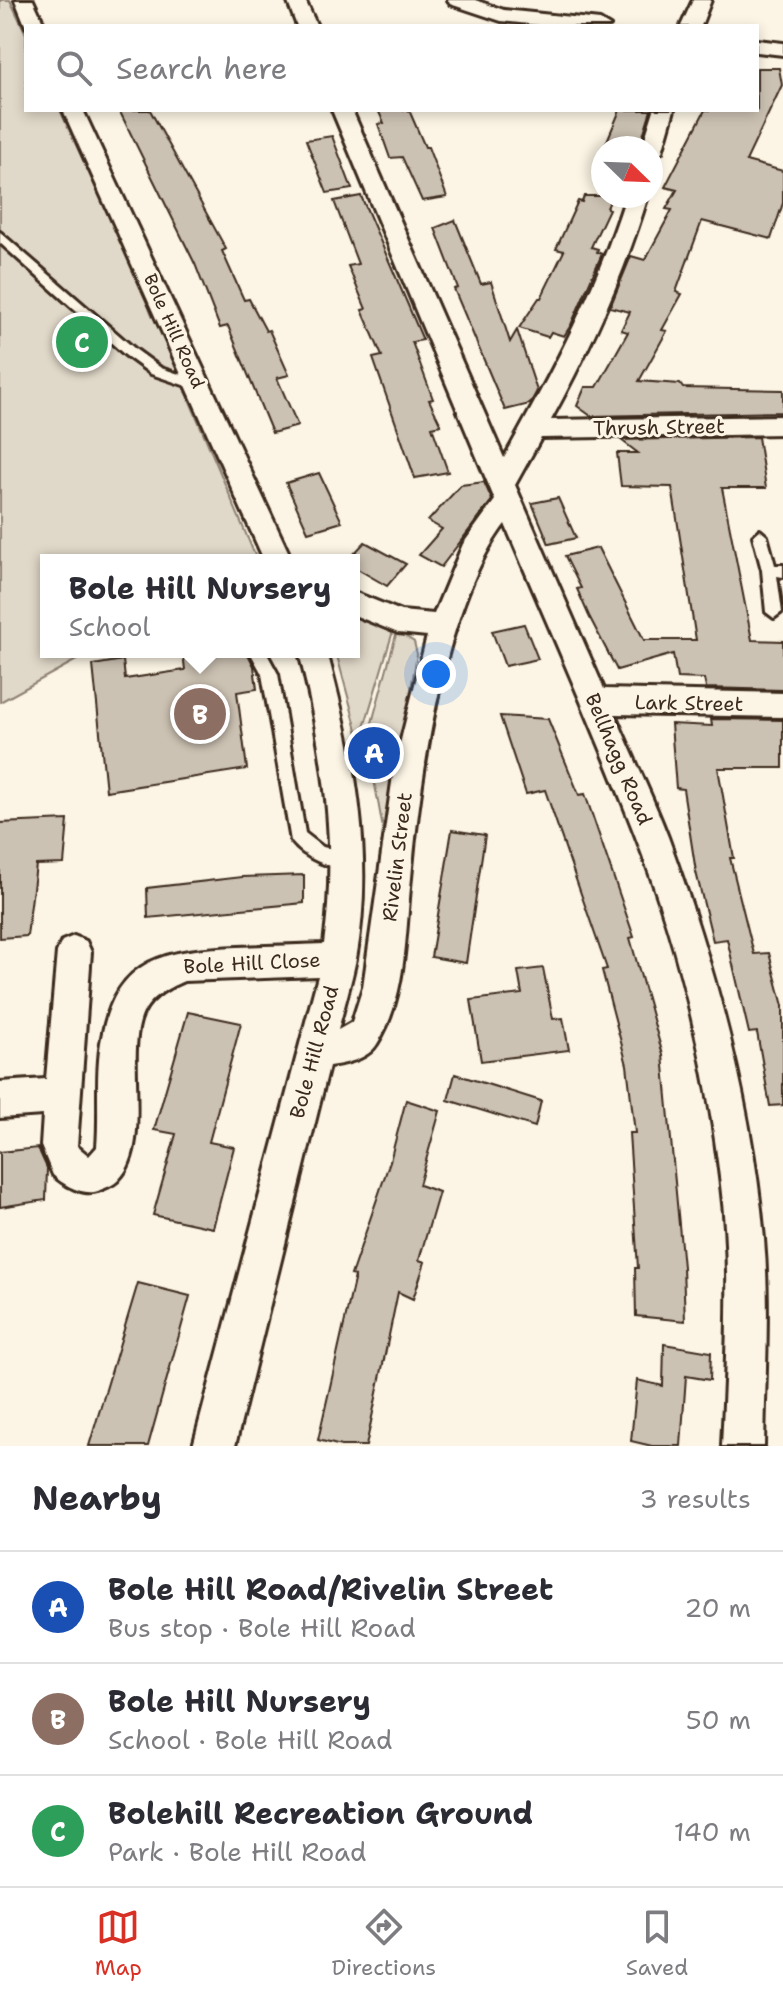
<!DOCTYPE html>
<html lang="en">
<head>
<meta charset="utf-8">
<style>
  body { margin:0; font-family:"Shantell Sans",sans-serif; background:#f2f2f3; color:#2b2b33 }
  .compass { position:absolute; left:591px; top:136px; width:72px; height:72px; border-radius:50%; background:#fff; box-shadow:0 4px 12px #0003; rotate:113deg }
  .you { position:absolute; left:436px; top:674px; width:28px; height:28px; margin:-20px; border:6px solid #fff; border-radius:50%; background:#1a73e8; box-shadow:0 0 0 12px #1a73e833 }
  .badge { display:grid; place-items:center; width:52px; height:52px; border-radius:50%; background:#d93025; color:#fff; font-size:26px; font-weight:700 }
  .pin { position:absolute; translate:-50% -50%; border:4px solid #fff; box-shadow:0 2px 8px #0006 }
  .popup { position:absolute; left:40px; top:554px; width:320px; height:104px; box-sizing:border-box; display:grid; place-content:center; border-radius:0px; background:#fff; filter:drop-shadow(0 2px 6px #0005); font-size:26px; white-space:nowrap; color:#7c7c81 }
  .popup b { font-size:30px; color:#2b2b33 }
  .popup::after { content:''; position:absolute; left:50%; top:100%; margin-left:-16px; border:16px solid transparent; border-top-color:#fff }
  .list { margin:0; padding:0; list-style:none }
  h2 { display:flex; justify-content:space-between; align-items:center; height:104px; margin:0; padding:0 32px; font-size:34px }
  h2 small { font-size:26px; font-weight:400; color:#7c7c81 }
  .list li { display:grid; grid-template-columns:52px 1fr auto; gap:24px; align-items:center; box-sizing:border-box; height:112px; padding:0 32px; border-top:2px solid #e1e1e2 }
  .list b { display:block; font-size:30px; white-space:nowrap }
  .list p { margin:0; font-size:26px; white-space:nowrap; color:#7c7c81 }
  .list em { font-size:26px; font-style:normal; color:#7c7c81 }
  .icon { flex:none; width:44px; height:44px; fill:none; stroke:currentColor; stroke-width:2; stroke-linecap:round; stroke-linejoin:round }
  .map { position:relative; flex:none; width:783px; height:1446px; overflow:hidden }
  .search { position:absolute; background:#fff; box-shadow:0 4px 12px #0003; left:24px; right:24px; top:24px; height:88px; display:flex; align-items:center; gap:20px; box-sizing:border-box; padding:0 28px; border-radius:0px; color:#7c7c81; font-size:30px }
  .sheet { height:440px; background:#fff }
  nav { display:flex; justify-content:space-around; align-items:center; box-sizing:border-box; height:112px; border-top:2px solid #e1e1e2; background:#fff; font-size:22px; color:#7c7c81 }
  nav a { display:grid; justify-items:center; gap:4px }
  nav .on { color:#d93025 }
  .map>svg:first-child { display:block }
  .green { fill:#e0d8c8; stroke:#8e8173; stroke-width:2 }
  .building { fill:#ccc2b3; stroke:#3b2a1e; stroke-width:2 }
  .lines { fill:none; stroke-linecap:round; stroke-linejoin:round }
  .lane-casing { stroke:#3b2a1e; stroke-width:6 }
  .street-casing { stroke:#3b2a1e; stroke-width:6 }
  .lane { fill:#fcf5e5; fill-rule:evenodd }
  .street { fill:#fcf5e5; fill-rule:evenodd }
  .labels { text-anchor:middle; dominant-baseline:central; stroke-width:6; stroke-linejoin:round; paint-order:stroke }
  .far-street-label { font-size:18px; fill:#3b2a1e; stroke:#fcf5e5 }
  .street-label { font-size:20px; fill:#3b2a1e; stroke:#fcf5e5 }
</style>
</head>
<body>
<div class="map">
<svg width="783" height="1446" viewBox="0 0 783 1446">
  <rect width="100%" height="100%" fill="#fcf5e5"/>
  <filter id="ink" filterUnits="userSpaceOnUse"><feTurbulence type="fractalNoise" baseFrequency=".0125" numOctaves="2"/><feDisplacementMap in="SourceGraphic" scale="16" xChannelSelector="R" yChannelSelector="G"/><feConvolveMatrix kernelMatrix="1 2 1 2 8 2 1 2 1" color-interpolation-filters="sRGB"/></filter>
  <g filter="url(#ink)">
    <!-- green -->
    <g class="green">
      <polygon points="0,0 10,0 26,34 26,110 60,110 148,302 257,560 46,560 46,652 91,652 0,702"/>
      <polygon points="354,615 393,631 360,741 336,652 354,652"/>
      <polygon points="397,631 414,642 417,654 385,840 367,741"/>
    </g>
    <!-- building -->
    <g class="building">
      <polygon points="757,68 779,68 782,85 746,161 783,171 783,203 771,239 702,221 676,292 682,294 662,330 667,331 639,381 680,384 683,388 783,390 783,412 591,416 577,406 585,387 597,387 628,332 621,330 630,312 610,307 631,256 645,260 672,210 666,209 677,190 665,187 705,110 757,110"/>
      <polygon points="119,110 150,110 226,249 222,251 244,300 249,299 266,331 269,330 289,375 277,378 298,426 272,433 228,326 220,328 195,264"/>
      <polygon points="378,110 409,110 425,147 428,147 447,197 422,201 402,157 390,158 378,124 384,123"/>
      <polygon points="620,110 651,110 639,148 604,148"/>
      <polygon points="332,136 352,189 327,193 306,140"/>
      <polygon points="361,196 423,340 412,342 433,399 429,400 441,425 432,427 448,472 415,478 373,358 382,356 362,310 366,309 348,266 358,264 334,201"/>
      <polygon points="584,196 612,196 607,208 609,209 591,247 598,249 597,252 602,254 571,325 564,336 551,332 548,337 519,328 539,298 541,298 564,251 556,249 578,201 582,202"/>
      <polygon points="455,220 481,284 491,282 510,342 517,330 537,391 530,404 505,410 454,289 458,288 435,228"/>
      <polygon points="758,437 766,488 722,488 752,640 783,641 783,690 706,688 704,679 677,678 673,654 617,670 589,616 577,589 581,588 565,556 598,548 644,640 696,640 672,487 621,486 617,453 638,453 621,440"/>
      <polygon points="319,473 342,522 308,532 286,483"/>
      <polygon points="484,482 492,500 441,567 419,555 442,529 428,521 461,485"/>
      <polygon points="558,498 576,538 549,544 532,503"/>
      <polygon points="365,542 406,564 387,586 354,567 354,560 348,560"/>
      <polygon points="524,624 538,659 505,666 492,631"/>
      <polygon points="183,652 247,652 254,666 257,689 237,692 247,769 106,791 93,665 123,660 125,679 185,670"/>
      <polygon points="500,716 548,719 579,795 585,794 634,937 630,938 663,1055 683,1267 685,1321 636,1316 635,1268 638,1268 629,1133 635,1133 627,1065 602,970 607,969 545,790 526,794"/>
      <polygon points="711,719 783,720 783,768 718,768 734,858 730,858 754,954 769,953 783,1006 783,1105 770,1106 757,1032 749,1033 727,939 713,941 696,872 683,789 676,788 671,724 712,726"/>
      <polygon points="68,820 64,864 36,865 27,936 0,938 0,823"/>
      <polygon points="452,830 485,835 466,963 431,957"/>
      <polygon points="304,875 304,903 148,918 147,888 242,877"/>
      <polygon points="543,968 553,1019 563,1018 569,1050 481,1061 471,1000 522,994 518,971"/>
      <polygon points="188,1012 241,1023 209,1142 234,1147 213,1228 153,1215 176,1134 154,1130"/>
      <polygon points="455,1074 541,1101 535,1127 448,1100"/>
      <polygon points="406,1100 440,1111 419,1185 439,1192 419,1260 425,1262 413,1299 398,1292 366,1446 341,1446 318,1440 355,1276 351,1275 390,1161"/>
      <polygon points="38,1148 47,1168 46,1200 0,1207 0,1152"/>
      <polygon points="138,1283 190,1296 148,1446 89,1446"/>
      <polygon points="664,1344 711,1352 710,1380 686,1376 681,1446 652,1446 631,1441 637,1380 663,1386"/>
    </g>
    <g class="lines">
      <defs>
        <g id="lane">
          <polygon points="0,232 135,349 161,368 203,382 203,388 198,390 151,374 125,355 0,243"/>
          <polygon points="760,530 767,536 775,565 783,565 783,577 777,576 782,612 774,618 766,612 762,570 753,536"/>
          <path d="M250,652H266L278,674L305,833L323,847L355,855L358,860L355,865C334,873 304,858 291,841L262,674Z"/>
        </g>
        <g id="street">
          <polygon points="15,0 33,0 45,26 26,27"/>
          <polygon points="287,0 305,0 317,26 297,26"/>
          <polygon points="448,0 475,0 504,10 600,20 610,26 548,26 501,21 450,4"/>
          <polygon points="693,0 711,0 701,26 681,26"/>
          <polygon points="757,40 783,43 783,55 757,52"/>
          <polygon points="63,110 83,110 292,560 264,560"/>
          <path d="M332,110H352L504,458C552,372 596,291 626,196H648C624,275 591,347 551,420L783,416V434L541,438L515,485L604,689L783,693V717L615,714C632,755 652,795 668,837C715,966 752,1101 764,1239C770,1308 765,1377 764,1446H722C726,1359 732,1272 721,1185C707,1066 678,944 634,832C594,728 548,626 505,524C444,603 420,779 411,878C405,930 407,998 377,1044C368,1059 346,1064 329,1066L235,1446H193L318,976L184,981C165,989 146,1000 140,1021C127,1065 151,1146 119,1179C115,1185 104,1188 98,1191C84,1196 63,1185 53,1175L41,1146L43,1115L0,1118V1082L46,1079L57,952L62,941L74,936L86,941L91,952L77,1146L89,1156L97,1147C100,1111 95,1072 102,1037C117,956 167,950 238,947C267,946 296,945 324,944C338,844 323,749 299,652H327C354,752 375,856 356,959C351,983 344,1007 338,1030L352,1022L363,987L394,768L427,636L398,633L354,615V592L401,611L434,614L463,544L495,500Z"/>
          <polygon points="654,110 674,110 662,152 651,158 651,148 642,148"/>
        </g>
      </defs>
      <!-- lane casing -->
      <use href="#lane" class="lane-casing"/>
      <!-- street casing -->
      <use href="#street" class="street-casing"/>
      <!-- lane -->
      <use href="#lane" class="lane"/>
      <!-- street -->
      <use href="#street" class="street"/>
    </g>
  </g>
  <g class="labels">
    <!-- far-street labels -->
    <g class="far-street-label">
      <text transform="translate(174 331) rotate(66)">Bole Hill Road</text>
    </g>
    <!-- street labels -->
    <g class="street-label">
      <text transform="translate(659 427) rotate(-1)">Thrush Street</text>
      <text transform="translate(689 703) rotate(1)">Lark Street</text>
      <text transform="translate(619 759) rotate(67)">Bellhagg Road</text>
      <text transform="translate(397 857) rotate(-83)">Rivelin Street</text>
      <text transform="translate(252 963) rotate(-3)">Bole Hill Close</text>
      <text transform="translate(314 1052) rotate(-75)">Bole Hill Road</text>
    </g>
  </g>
</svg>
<svg class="compass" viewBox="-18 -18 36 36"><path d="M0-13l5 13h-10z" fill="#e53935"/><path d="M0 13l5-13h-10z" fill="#7c7c81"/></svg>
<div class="you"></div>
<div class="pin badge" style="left:374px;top:753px;background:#1a4fb4">A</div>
<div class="pin badge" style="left:200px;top:714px;background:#8d6e63">B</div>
<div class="popup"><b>Bole Hill Nursery</b>School</div>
<div class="pin badge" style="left:82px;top:342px;background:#2e9e5b">C</div>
<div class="search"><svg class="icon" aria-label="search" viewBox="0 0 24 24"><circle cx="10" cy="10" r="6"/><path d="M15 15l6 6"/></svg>Search here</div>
</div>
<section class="sheet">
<h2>Nearby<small>3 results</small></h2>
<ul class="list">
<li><span class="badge" style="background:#1a4fb4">A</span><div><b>Bole Hill Road/Rivelin Street</b><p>Bus stop · Bole Hill Road</p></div><em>20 m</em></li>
<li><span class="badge" style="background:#8d6e63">B</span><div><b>Bole Hill Nursery</b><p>School · Bole Hill Road</p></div><em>50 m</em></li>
<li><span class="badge" style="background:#2e9e5b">C</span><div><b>Bolehill Recreation Ground</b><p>Park · Bole Hill Road</p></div><em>140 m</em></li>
</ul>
</section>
<nav>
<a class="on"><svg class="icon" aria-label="map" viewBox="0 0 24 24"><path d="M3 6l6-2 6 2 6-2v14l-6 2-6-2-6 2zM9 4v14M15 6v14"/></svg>Map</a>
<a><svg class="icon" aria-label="directions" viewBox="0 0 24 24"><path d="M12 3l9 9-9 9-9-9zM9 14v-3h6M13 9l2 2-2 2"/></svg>Directions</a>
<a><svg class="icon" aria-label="saved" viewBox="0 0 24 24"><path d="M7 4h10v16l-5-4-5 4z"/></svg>Saved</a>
</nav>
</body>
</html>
